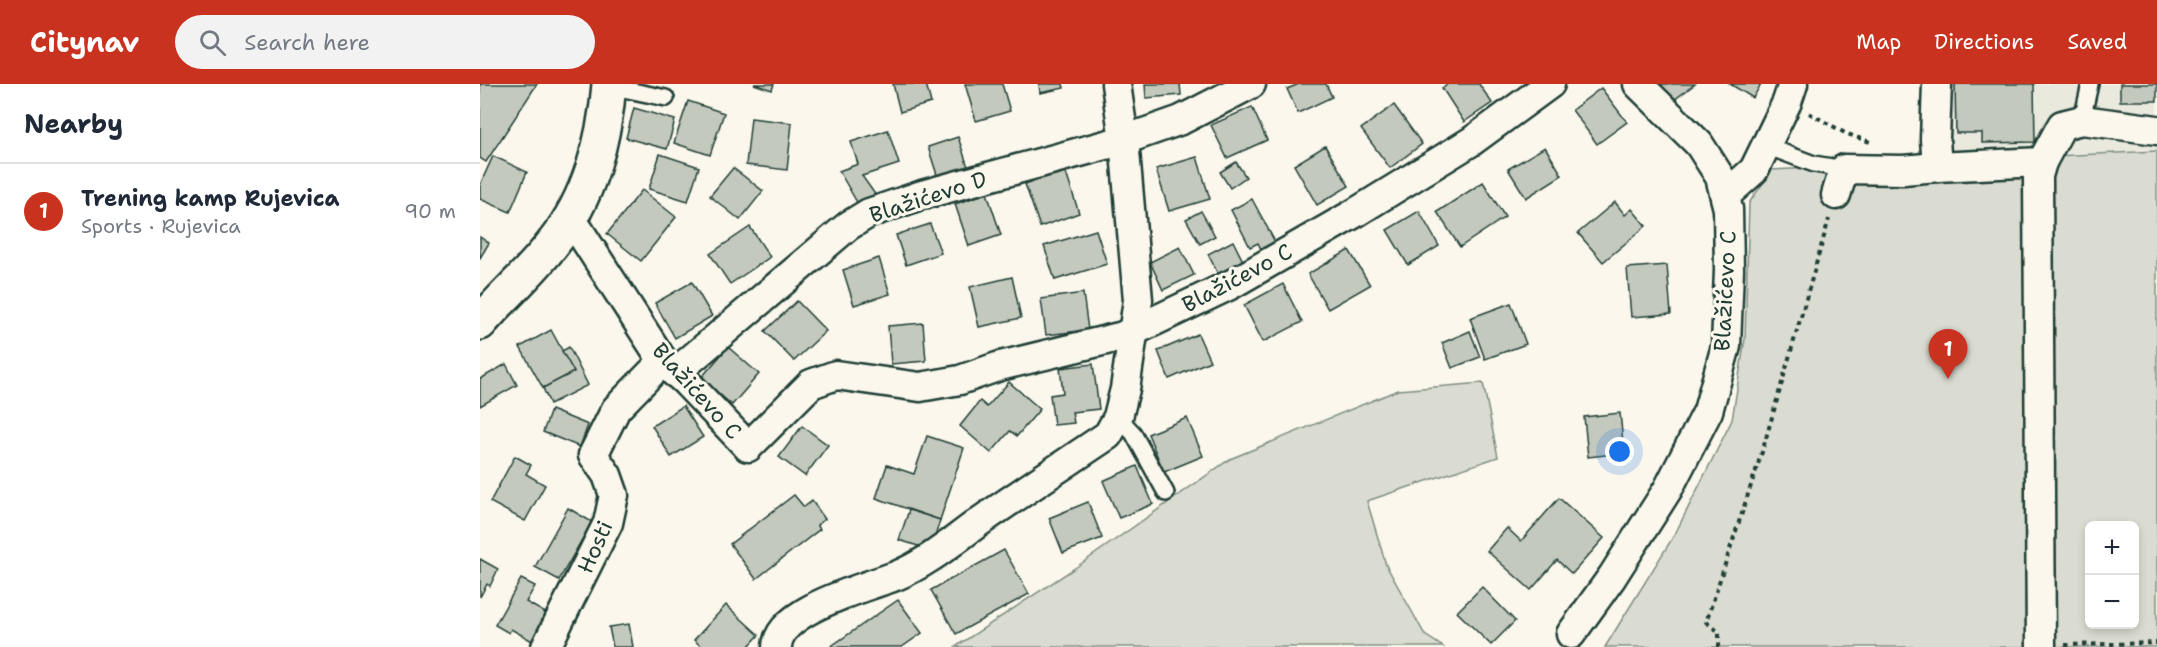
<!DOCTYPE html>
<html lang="en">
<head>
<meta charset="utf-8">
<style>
  body { margin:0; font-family:"Shantell Sans",sans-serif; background:#f2f2f3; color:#1f2937 }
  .controls { position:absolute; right:18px; bottom:18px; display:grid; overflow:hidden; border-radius:9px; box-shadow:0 3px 9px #0003 }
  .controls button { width:54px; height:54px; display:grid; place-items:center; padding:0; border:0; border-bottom:2px solid #e0e1e3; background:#fff; color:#1f2937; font:30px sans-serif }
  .you { position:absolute; left:1140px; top:368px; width:21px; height:21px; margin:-15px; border:4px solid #fff; border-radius:50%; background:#1a73e8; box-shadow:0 0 0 9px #1a73e833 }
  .badge { display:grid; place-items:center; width:39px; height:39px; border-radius:50%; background:#c8321e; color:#fff; font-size:20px; font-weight:700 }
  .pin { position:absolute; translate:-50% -50px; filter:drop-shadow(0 2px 3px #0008) }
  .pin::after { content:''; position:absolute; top:32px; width:21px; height:18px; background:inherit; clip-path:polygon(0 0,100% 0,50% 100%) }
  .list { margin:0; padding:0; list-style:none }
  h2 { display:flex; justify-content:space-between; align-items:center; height:78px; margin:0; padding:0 24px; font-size:26px }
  h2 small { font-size:20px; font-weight:400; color:#747a83 }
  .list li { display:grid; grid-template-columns:39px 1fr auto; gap:18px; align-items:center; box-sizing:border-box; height:96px; padding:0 24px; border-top:2px solid #e0e1e3 }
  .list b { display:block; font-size:22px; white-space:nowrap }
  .list p { margin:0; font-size:20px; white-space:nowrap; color:#747a83 }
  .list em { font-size:20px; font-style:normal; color:#747a83 }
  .icon { flex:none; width:33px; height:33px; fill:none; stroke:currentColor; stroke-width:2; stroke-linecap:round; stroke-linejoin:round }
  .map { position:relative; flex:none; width:1677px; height:563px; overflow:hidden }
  header { display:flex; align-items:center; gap:36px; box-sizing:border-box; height:84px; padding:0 30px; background:#c8321e; color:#fff }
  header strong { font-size:28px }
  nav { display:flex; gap:33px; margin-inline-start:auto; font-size:21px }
  .search { width:420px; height:54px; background:#f2f2f3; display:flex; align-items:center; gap:15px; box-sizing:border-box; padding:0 21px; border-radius:33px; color:#747a83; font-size:22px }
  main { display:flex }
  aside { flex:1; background:#fff }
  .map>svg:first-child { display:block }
  .built { fill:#eae9de }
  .green { fill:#dbdcd1; stroke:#7d8c82; stroke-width:1.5; fill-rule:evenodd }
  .building { fill:#c4c9be; stroke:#1f3d34; stroke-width:1.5 }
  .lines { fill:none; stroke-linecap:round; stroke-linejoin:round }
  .service-casing { stroke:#1f3d34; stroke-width:20 }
  .minor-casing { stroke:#1f3d34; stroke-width:33 }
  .tertiary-casing { stroke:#1f3d34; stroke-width:38 }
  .path { stroke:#1f3d34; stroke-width:4; stroke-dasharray:4.5 4.5; stroke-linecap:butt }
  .service { stroke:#fbf7ec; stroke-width:15 }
  .minor { stroke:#fbf7ec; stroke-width:28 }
  .tertiary { stroke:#fbf7ec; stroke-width:33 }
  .labels { text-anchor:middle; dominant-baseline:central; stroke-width:6; stroke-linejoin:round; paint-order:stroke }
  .street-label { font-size:22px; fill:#1f3d34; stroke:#fbf7ec }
</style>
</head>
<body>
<header>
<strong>Citynav</strong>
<div class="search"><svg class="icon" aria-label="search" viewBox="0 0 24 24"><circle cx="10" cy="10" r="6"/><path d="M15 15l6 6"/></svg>Search here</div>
<nav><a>Map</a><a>Directions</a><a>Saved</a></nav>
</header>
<main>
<aside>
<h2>Nearby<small></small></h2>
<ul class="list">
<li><span class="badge">1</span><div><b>Trening kamp Rujevica</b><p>Sports · Rujevica</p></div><em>90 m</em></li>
</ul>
</aside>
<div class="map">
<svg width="1677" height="563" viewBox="0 0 1677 563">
  <rect width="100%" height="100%" fill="#fbf7ec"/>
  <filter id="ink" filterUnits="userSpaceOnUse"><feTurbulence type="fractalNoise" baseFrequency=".0167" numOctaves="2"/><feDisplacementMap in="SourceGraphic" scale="12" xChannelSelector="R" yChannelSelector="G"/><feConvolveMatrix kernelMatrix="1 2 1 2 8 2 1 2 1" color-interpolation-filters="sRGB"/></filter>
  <g filter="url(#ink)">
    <!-- built -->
    <polygon class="built" points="1454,0 1677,0 1677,67 1448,77"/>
    <!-- green -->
    <g class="green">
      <path d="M1677,67V563H1125L1195,450L1252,336L1265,255L1269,119L1292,86ZM1610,442H1654V540H1610Z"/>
      <polygon points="1003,299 1018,373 887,417 906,481 945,551 963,563 475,563 595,484 750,375 918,306"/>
    </g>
    <!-- building -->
    <g class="building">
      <polygon points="0,0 57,0 6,78 0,74"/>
      <polygon points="274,0 294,0 292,6"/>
      <polygon points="413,0 446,0 451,19 420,28"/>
      <polygon points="485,0 522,0 530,27 496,37"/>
      <polygon points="559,0 583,0 584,4 560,9"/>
      <polygon points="665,0 700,0 701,11 666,14"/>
      <polygon points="819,0 846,0 852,13 818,29 807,5"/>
      <polygon points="968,0 999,0 1012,19 984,38 962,4"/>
      <polygon points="1176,0 1215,0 1190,19"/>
      <polygon points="1250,0 1281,0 1273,14"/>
      <polygon points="1475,0 1554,0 1555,58 1502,59 1502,49 1476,49"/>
      <rect x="1640" y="0" width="37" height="17"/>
      <polygon points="1121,4 1147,38 1117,60 1092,26"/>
      <polygon points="208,17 244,29 230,71 194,59"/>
      <polygon points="914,21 942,60 910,84 881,45"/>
      <polygon points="772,23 787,56 747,74 731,41"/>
      <polygon points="154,24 195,36 187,65 146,54"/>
      <polygon points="271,34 312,39 307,86 266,81"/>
      <polygon points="408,46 419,80 382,92 399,116 382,127 359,87 378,80 371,58"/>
      <polygon points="478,53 488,83 458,94 448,63"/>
      <polygon points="845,62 869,102 837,121 814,81"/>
      <polygon points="1065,63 1082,91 1046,114 1028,85"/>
      <polygon points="180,70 219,83 208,117 169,105"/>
      <polygon points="13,72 47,88 30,128 0,115 0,101"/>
      <polygon points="717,73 730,115 689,127 676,85"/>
      <polygon points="756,78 766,93 750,104 740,88"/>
      <polygon points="253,84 283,107 260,136 230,112"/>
      <polygon points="585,86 599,129 560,143 545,100"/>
      <polygon points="1003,98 1025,133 980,163 957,128"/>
      <polygon points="162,106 196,133 161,177 127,150"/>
      <polygon points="507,109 521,151 489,162 475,120"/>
      <polygon points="772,115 795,158 781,165 778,159 770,163 751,126"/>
      <polygon points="1135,118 1145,131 1152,125 1166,142 1123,178 1098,149"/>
      <polygon points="721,127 735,152 720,160 706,135"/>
      <polygon points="939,127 959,162 928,181 907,146"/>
      <polygon points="450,140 461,169 426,181 416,151"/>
      <polygon points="270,143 290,173 250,200 230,170"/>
      <polygon points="616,146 627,180 575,196 564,162"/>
      <polygon points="0,153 9,159 0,174"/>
      <polygon points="753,157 766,183 741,196 728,170"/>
      <polygon points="700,163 714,191 683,206 670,178"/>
      <polygon points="869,166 890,201 848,225 828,190"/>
      <polygon points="399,174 410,210 374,221 363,186"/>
      <polygon points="1187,181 1191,230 1151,233 1147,184"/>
      <polygon points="532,193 541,234 499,243 490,203"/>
      <polygon points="212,198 232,232 195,254 175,219"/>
      <polygon points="803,200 822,238 783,258 764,221"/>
      <polygon points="603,209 608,246 566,251 561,215"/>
      <polygon points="317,217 346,247 314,277 285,247"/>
      <polygon points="1031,219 1046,260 1005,275 990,234"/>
      <polygon points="443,239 446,277 411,280 408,242"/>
      <polygon points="71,246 94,288 63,304 40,263"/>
      <polygon points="990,247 1000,273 972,284 962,259"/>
      <polygon points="718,250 730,277 689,295 678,267"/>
      <polygon points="89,263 108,301 70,320 63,304 94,288 82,267"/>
      <polygon points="248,263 279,290 252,321 221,294"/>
      <polygon points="26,280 37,301 0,322 0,295"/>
      <polygon points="613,280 619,325 592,328 594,339 574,341 570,311 583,309 580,284"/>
      <polygon points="529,298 560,325 537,352 530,347 511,369 480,342 500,317 507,323"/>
      <polygon points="203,322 223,353 191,373 172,342"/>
      <polygon points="71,326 108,341 100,363 63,348"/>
      <polygon points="1140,329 1144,369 1108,373 1104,333"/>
      <polygon points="707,334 723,372 684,388 668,350"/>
      <polygon points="322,342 348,361 325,392 299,373"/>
      <polygon points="447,352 484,364 460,436 396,414 407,381 434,390"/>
      <polygon points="35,372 51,381 46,390 65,401 45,437 10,418"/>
      <polygon points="657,382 673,420 639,434 623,397"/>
      <polygon points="314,411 324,423 332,417 345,435 337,441 340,445 276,495 250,460"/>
      <polygon points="1079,414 1124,454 1092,490 1077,476 1051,506 1007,467 1027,444 1041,457"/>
      <polygon points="608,418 622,454 583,469 569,434"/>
      <polygon points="88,424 112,438 79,496 55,483"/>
      <polygon points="429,426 460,436 451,466 419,456"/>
      <polygon points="524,466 549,510 476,550 451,506"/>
      <polygon points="0,475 18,485 10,502 7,500 0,513"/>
      <polygon points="41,495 55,502 46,518 69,531 54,558 31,545 29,549 15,541"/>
      <polygon points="1002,503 1035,537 1011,561 977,528"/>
      <polygon points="418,516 442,549 422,563 350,563"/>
      <polygon points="246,521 279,551 268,563 222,563 214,556"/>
      <polygon points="149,540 153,563 133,563 129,543"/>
    </g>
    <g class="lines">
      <defs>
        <g id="service">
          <polyline points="129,2 186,14"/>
          <polyline points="1602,36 1610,0"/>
          <polyline points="1286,62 1334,80 1364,85"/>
          <polyline points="638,333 653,349 686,409"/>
        </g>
        <g id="minor">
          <polyline points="1457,0 1455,55 1457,83 1562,78 1582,41 1602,36 1677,46"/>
          <polyline points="1356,111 1364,85 1423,86 1457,83"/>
          <polyline points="1245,112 1274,86 1307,18 1313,0"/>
          <polyline points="91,134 183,277 206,298 268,363 331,300 356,291 440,303 480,296 520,282 643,252 752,200 875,129 992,57 1070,0"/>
          <polyline points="195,289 368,142 389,129 442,111 644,56 701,36 771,0"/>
          <polyline points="1091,550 1132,493 1188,405 1228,327 1246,262 1249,186 1248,125 1240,93 1219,60 1158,0"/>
          <polyline points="66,563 128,439 134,411 127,391 113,371 136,325 183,277"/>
          <path d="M297,563C298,525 388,503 418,491C449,478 475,455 502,436C544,407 586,379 628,351L638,333L645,305L658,216L644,56L636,0"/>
          <polyline points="1561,563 1558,92 1562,78"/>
        </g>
        <path id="tertiary" d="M0,239C24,211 52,187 74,158C109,114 125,55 129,0"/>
      </defs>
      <!-- service casing -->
      <use href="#service" class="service-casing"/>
      <!-- minor casing -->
      <use href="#minor" class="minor-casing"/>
      <!-- tertiary casing -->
      <use href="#tertiary" class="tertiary-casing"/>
      <!-- path -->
      <g class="path">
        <polyline points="1329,29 1365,49 1390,58"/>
        <polyline points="1585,561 1677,559"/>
        <polyline points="1239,563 1239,548 1226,538 1282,368 1349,135"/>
      </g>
      <!-- service -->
      <use href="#service" class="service"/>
      <!-- minor -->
      <use href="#minor" class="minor"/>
      <!-- tertiary -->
      <use href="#tertiary" class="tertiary"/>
    </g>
  </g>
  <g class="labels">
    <!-- street labels -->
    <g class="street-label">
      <text transform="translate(448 113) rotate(-18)">Blažićevo D</text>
      <text transform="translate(757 194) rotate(-28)">Blažićevo C</text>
      <text transform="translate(1245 207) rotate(-87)">Blažićevo C</text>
      <text transform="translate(217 307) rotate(48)">Blažićevo C</text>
      <text transform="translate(115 463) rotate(-66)">Hosti</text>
    </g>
  </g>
</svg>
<div class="controls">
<button>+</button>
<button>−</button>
</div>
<div class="you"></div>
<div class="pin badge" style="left:1468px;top:295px">1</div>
</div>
</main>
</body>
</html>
